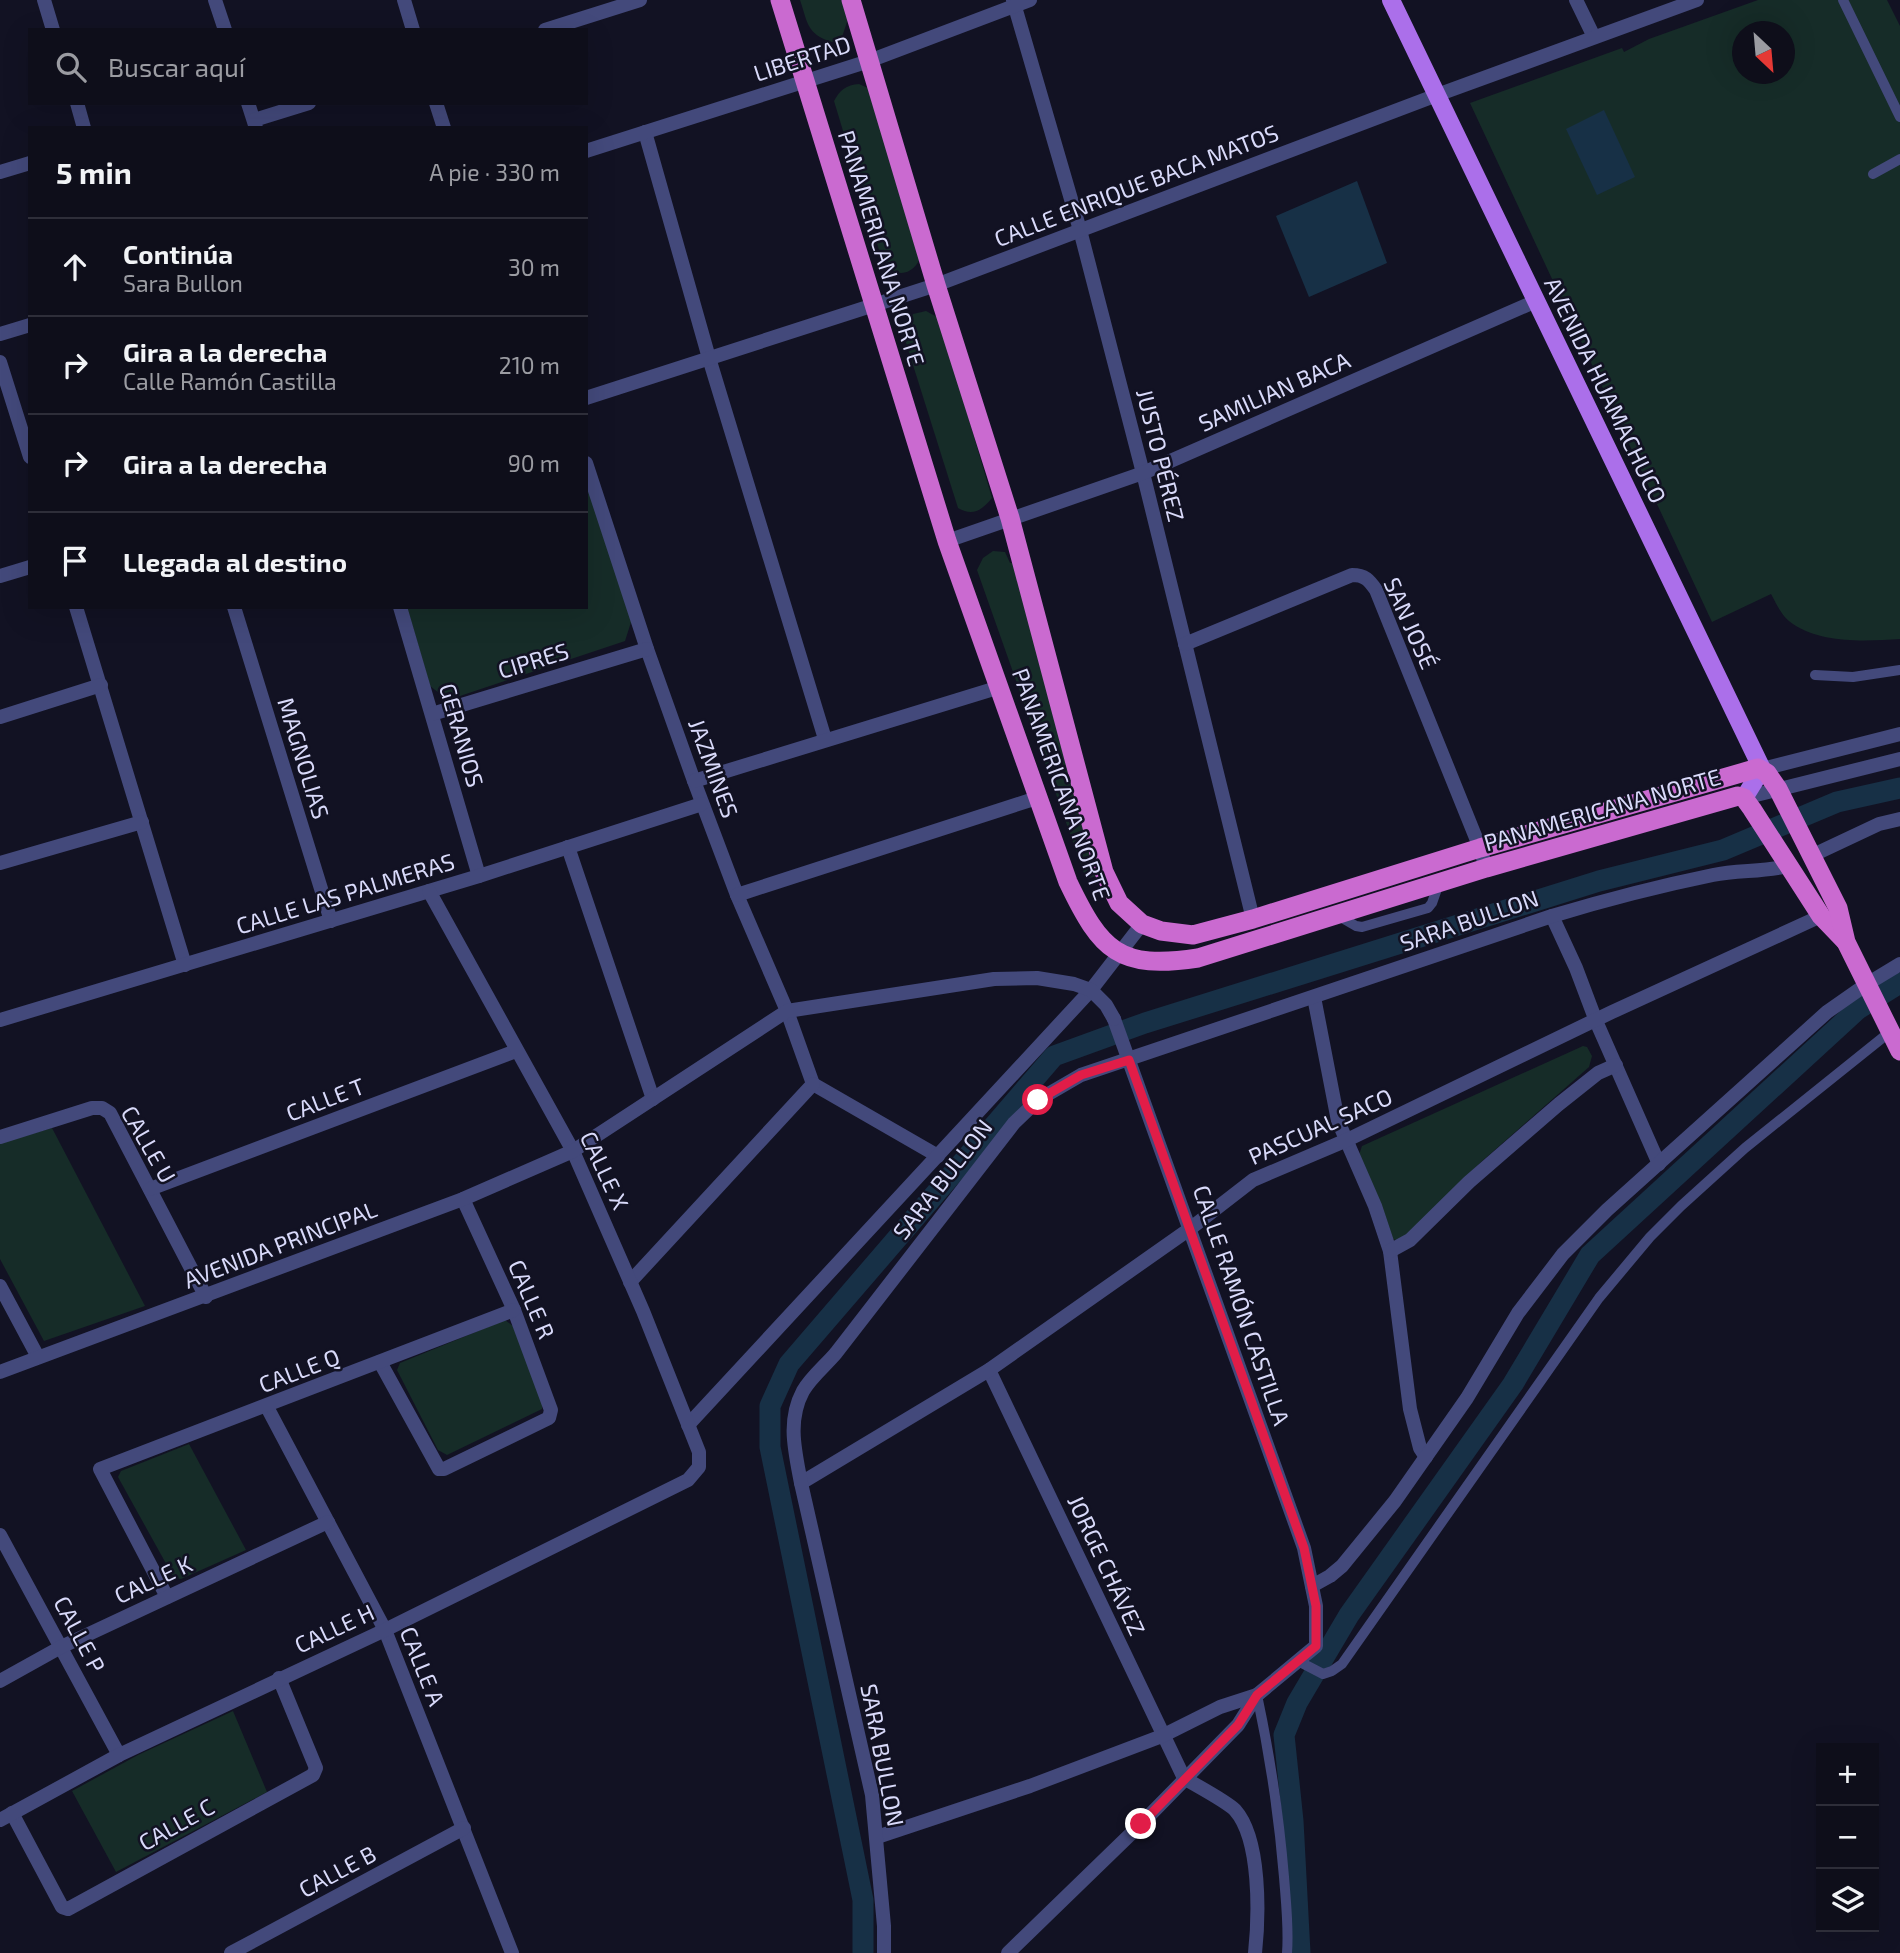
<!DOCTYPE html>
<html lang="es">
<head>
<meta charset="utf-8">
<style>
  body { margin:0; font-family:"Exo 2",sans-serif; background:#171723; color:#f1f3f6 }
  .controls { position:absolute; right:21px; bottom:21px; display:grid; overflow:hidden; border-radius:0px; box-shadow:0 7px 28px #0002 }
  .controls button { width:63px; height:63px; display:grid; place-items:center; padding:0; border:0; border-bottom:2px solid #2e2e39; background:#0e0e1a; color:#f1f3f6; font:35px sans-serif }
  .compass { position:absolute; left:1732px; top:21px; width:63px; height:63px; border-radius:50%; background:#0e0e1a; box-shadow:0 7px 28px #0002; rotate:154deg }
  .stop { position:absolute; width:21px; height:21px; margin:-16px; border:5px solid #e11d48; border-radius:50%; background:#fff }
  .stop.end { background:#e11d48; border-color:#fff; box-shadow:0 2px 7px #0008 }
  .list { margin:0; padding:0; list-style:none }
  h2 { display:flex; justify-content:space-between; align-items:center; height:91px; margin:0; padding:0 28px; font-size:30px }
  h2 small { font-size:23px; font-weight:400; color:#9b9ca2 }
  .list li { display:grid; grid-template-columns:46px 1fr auto; gap:21px; align-items:center; box-sizing:border-box; height:98px; padding:0 28px; border-top:2px solid #2e2e39 }
  .list b { display:block; font-size:26px; white-space:nowrap }
  .list p { margin:0; font-size:23px; white-space:nowrap; color:#9b9ca2 }
  .list em { font-size:23px; font-style:normal; color:#9b9ca2 }
  .icon { flex:none; width:38px; height:38px; fill:none; stroke:currentColor; stroke-width:2; stroke-linecap:round; stroke-linejoin:round }
  .map { position:relative; flex:none; width:1900px; height:1953px; overflow:hidden }
  .search { position:absolute; background:#0e0e1a; box-shadow:0 7px 28px #0002; left:28px; top:28px; width:560px; height:77px; display:flex; align-items:center; gap:18px; box-sizing:border-box; padding:0 24px; border-radius:0px; color:#9b9ca2; font-size:26px }
  .panel { position:absolute; background:#0e0e1a; box-shadow:0 7px 28px #0002; left:28px; top:126px; width:560px; height:483px; border-radius:0px }
  .map>svg:first-child { display:block }
  .green { fill:#162c28; fill-rule:evenodd }
  .water { fill:#173046 }
  .lines { fill:none; stroke-linecap:round; stroke-linejoin:round }
  .canal { stroke:#173046; stroke-width:21 }
  .service { stroke:#43497b; stroke-width:10 }
  .minor { stroke:#43497b; stroke-width:14 }
  .tertiary { stroke:#43497b; stroke-width:14 }
  .primary { stroke:#ab6fea; stroke-width:18 }
  .trunk { stroke:#ca6ad0; stroke-width:19 }
  .route { stroke:#e11d48; stroke-width:9 }
  .labels { text-anchor:middle; dominant-baseline:central; stroke-width:5; stroke-linejoin:round; paint-order:stroke }
  .street-label { font-size:23px; fill:#d9dafa; stroke:#121223 }
</style>
</head>
<body>
<div class="map">
<svg width="1900" height="1953" viewBox="0 0 1900 1953">
  <rect width="100%" height="100%" fill="#121223"/>
  <!-- green -->
  <g class="green">
    <path d="M800,0H844L849,16L842,37L832,42C807,34 808,24 800,0Z"/>
    <path d="M1758,0H1887L1900,26V639C1866,641 1823,644 1793,624C1782,617 1777,605 1771,594L1712,622L1470,103L1622,48L1624,52L1649,39ZM1742,32H1784V74H1742Z"/>
    <path d="M859,84L868,88L922,254C915,274 898,280 883,263L834,101C840,90 846,85 859,84Z"/>
    <path d="M926,311L939,318L992,498C982,510 973,517 958,508L902,330L913,314Z"/>
    <polygon points="586,483 632,619 625,641 448,700 430,686 407,607 586,607"/>
    <polygon points="993,551 1005,552 1010,563 1015,563 1097,876 1086,879 977,570 983,558"/>
    <polygon points="1583,1046 1587,1047 1592,1056 1589,1067 1481,1162 1401,1241 1392,1239 1359,1155 1362,1146"/>
    <polygon points="52,1128 145,1306 44,1341 0,1259 0,1143"/>
    <polygon points="505,1320 513,1326 542,1402 542,1409 447,1455 438,1450 397,1370 400,1363"/>
    <polygon points="189,1444 246,1550 181,1579 174,1578 118,1477 121,1471"/>
    <polygon points="233,1711 267,1792 116,1872 72,1791 138,1755"/>
  </g>
  <!-- water -->
  <g class="water">
    <polygon points="1604,110 1635,177 1597,195 1566,129"/>
    <polygon points="1357,181 1387,263 1309,297 1276,216"/>
  </g>
  <g class="lines">
    <!-- canal -->
    <g class="canal">
      <polyline points="863,1953 863,1900 770,1447 770,1406 789,1364 1054,1056 1145,1023 1599,881 1723,850 1837,802 1900,788"/>
      <polyline points="1300,1953 1293,1821 1284,1735 1297,1703 1349,1615 1513,1384 1590,1255 1858,1009 1900,983"/>
    </g>
    <!-- service -->
    <g class="service">
      <polyline points="1843,0 1900,117"/>
      <polyline points="1873,174 1900,159"/>
      <polyline points="1815,675 1853,677 1900,670"/>
      <polyline points="1337,915 1356,926 1362,927 1428,908 1432,903 1439,883"/>
      <polyline points="1298,1661 1323,1674 1332,1671 1342,1664 1599,1298 1650,1237 1681,1206 1745,1148 1891,1031"/>
      <path d="M1257,1695C1270,1756 1279,1816 1284,1877C1286,1903 1289,1928 1287,1953"/>
    </g>
    <!-- minor -->
    <g class="minor">
      <polyline points="44,0 53,30"/>
      <polyline points="215,0 225,30"/>
      <polyline points="404,0 413,30"/>
      <polyline points="1013,0 1080,230 1143,473 1253,919"/>
      <polyline points="1576,0 1594,37"/>
      <polyline points="545,30 640,0"/>
      <polyline points="77,103 84,128"/>
      <polyline points="248,103 256,128"/>
      <polyline points="436,103 444,128"/>
      <polyline points="254,120 309,103"/>
      <polyline points="645,132 709,358 825,739"/>
      <polyline points="586,151 869,61 1030,0"/>
      <polyline points="0,172 30,163"/>
      <polyline points="0,334 30,325"/>
      <polyline points="0,362 30,457"/>
      <polyline points="586,398 936,285 1437,95"/>
      <polyline points="586,463 647,649 694,781 737,895 787,1011 813,1084"/>
      <polyline points="947,541 1143,473 1536,301"/>
      <polyline points="0,576 30,567"/>
      <polyline points="76,607 185,965"/>
      <polyline points="234,607 331,921"/>
      <polyline points="400,607 479,876"/>
      <path d="M1185,644L1352,575C1365,575 1369,580 1376,590L1480,848L1486,868"/>
      <polyline points="432,714 647,649"/>
      <polyline points="0,717 101,685"/>
      <polyline points="694,781 1000,687"/>
      <polyline points="568,847 653,1099"/>
      <polyline points="1811,856 1879,824 1900,819"/>
      <polyline points="0,863 142,822"/>
      <polyline points="737,895 1040,797"/>
      <polyline points="1552,916 1576,968 1596,1021 1659,1164"/>
      <polyline points="1314,997 1338,1121 1375,1206 1390,1251 1410,1409 1420,1448 1426,1457"/>
      <polyline points="0,1020 479,876 702,804"/>
      <polyline points="813,1084 938,1156"/>
      <polyline points="0,1137 92,1108 102,1108 110,1113 206,1297"/>
      <polyline points="150,1189 516,1051"/>
      <polyline points="1390,1251 1410,1240 1469,1182 1559,1104 1598,1073 1616,1065"/>
      <polyline points="630,1282 813,1084"/>
      <polyline points="0,1286 38,1357"/>
      <polyline points="380,1362 439,1469 444,1469 549,1418 551,1410 514,1310 463,1199"/>
      <path d="M989,1370L1184,1778C1197,1786 1226,1801 1235,1810C1261,1839 1259,1916 1255,1953"/>
      <polyline points="267,1407 385,1630 512,1953"/>
      <polyline points="688,1425 1091,990 1142,924"/>
      <polyline points="801,1483 989,1370 1191,1228 1253,1180 1347,1140 1612,1012 1821,916"/>
      <polyline points="0,1535 119,1755"/>
      <polyline points="1312,1586 1330,1576 1342,1566 1395,1501 1467,1398 1518,1313 1563,1254 1607,1210 1827,1012 1867,984"/>
      <polyline points="167,1597 100,1469 514,1310"/>
      <polyline points="0,1681 61,1647 328,1522"/>
      <polyline points="12,1813 62,1907 68,1909 313,1775 316,1768 279,1678"/>
      <polyline points="0,1820 119,1755 385,1630 688,1480 699,1467 699,1452 643,1311 573,1151 429,891"/>
      <polyline points="877,1837 1030,1786 1162,1736 1220,1707 1257,1695"/>
      <polyline points="231,1953 464,1828"/>
      <path d="M884,1953V1926L872,1795L801,1483C795,1451 787,1421 803,1391C811,1377 826,1365 836,1353L1014,1123L1038,1100L1081,1075L1552,916C1605,900 1659,886 1713,875C1738,870 1763,872 1788,866"/>
      <polyline points="1008,1953 1141,1824 1238,1725 1257,1695 1316,1646 1316,1606 1304,1548 1114,1019"/>
    </g>
    <!-- tertiary -->
    <g class="tertiary">
      <polyline points="1437,95 1697,0"/>
      <polyline points="1762,769 1900,734"/>
      <polyline points="1744,798 1900,759"/>
      <polyline points="1867,984 1900,964"/>
      <polyline points="0,1372 463,1199 573,1151 787,1011 994,979 1037,978 1074,984 1091,990 1106,1005 1114,1019"/>
    </g>
    <!-- primary -->
    <polyline class="primary" points="1391,0 1762,769 1744,798"/>
    <!-- trunk -->
    <g class="trunk">
      <path d="M780,0L947,541L1068,882C1101,951 1119,970 1198,958L1486,868L1738,796L1744,798L1752,809L1821,916L1845,941"/>
      <polyline points="851,0 936,285 1010,518 1104,872 1119,903 1142,924 1161,931 1193,935 1253,919 1480,848 1758,768 1767,773 1778,789 1838,908 1846,942 1900,1051"/>
    </g>
  </g>
  <g class="lines">
    <!-- route -->
    <polyline class="route" points="1038,1100 1081,1075 1129,1060 1304,1548 1316,1606 1316,1646 1257,1695 1238,1725 1141,1824"/>
  </g>
  <g class="labels">
    <!-- street labels -->
    <g class="street-label">
      <text transform="translate(802 58) rotate(-18)">LIBERTAD</text>
      <text transform="translate(1136 185) rotate(-21)">CALLE ENRIQUE BACA MATOS</text>
      <text transform="translate(882 248) rotate(73)">PANAMERICANA NORTE</text>
      <text transform="translate(1606 390) rotate(64)">AVENIDA HUAMACHUCO</text>
      <text transform="translate(1274 391) rotate(-24)">SAMILIAN BACA</text>
      <text transform="translate(1161 455) rotate(76)">JUSTO PÉREZ</text>
      <text transform="translate(1411 623) rotate(66)">SAN JOSÉ</text>
      <text transform="translate(533 660) rotate(-17)">CIPRES</text>
      <text transform="translate(462 735) rotate(74)">GERANIOS</text>
      <text transform="translate(304 758) rotate(73)">MAGNOLIAS</text>
      <text transform="translate(714 768) rotate(70)">JAZMINES</text>
      <text transform="translate(1062 784) rotate(70)">PANAMERICANA NORTE</text>
      <text transform="translate(1602 809) rotate(-16)">PANAMERICANA NORTE</text>
      <text transform="translate(345 893) rotate(-17)">CALLE LAS PALMERAS</text>
      <text transform="translate(1469 920) rotate(-19)">SARA BULLON</text>
      <text transform="translate(325 1099) rotate(-21)">CALLE T</text>
      <text transform="translate(1320 1126) rotate(-24)">PASCUAL SACO</text>
      <text transform="translate(149 1144) rotate(60)">CALLE U</text>
      <text transform="translate(605 1170) rotate(65)">CALLE X</text>
      <text transform="translate(942 1179) rotate(-52)">SARA BULLON</text>
      <text transform="translate(280 1244) rotate(-21)">AVENIDA PRINCIPAL</text>
      <text transform="translate(532 1299) rotate(67)">CALLE R</text>
      <text transform="translate(1242 1305) rotate(71)">CALLE RAMÓN CASTILLA</text>
      <text transform="translate(299 1370) rotate(-21)">CALLE Q</text>
      <text transform="translate(1107 1565) rotate(65)">JORGE CHÁVEZ</text>
      <text transform="translate(153 1579) rotate(-25)">CALLE K</text>
      <text transform="translate(334 1628) rotate(-25)">CALLE H</text>
      <text transform="translate(80 1634) rotate(62)">CALLE P</text>
      <text transform="translate(423 1666) rotate(68)">CALLE A</text>
      <text transform="translate(883 1755) rotate(79)">SARA BULLON</text>
      <text transform="translate(176 1824) rotate(-29)">CALLE C</text>
      <text transform="translate(337 1871) rotate(-28)">CALLE B</text>
    </g>
  </g>
</svg>
<div class="controls">
<button>+</button>
<button>−</button>
<button><svg class="icon" aria-label="layers" viewBox="0 0 24 24"><path d="M12 4l9 5-9 5-9-5zM3 14l9 5 9-5"/></svg></button>
</div>
<svg class="compass" viewBox="-18 -18 36 36"><path d="M0-13l5 13h-10z" fill="#e53935"/><path d="M0 13l5-13h-10z" fill="#9b9ca2"/></svg>
<div class="stop" style="left:1038px;top:1100px"></div>
<div class="stop end" style="left:1141px;top:1824px"></div>
<div class="search"><svg class="icon" aria-label="search" viewBox="0 0 24 24"><circle cx="10" cy="10" r="6"/><path d="M15 15l6 6"/></svg>Buscar aquí</div>
<section class="panel">
<h2>5 min<small>A pie · 330 m</small></h2>
<ul class="list">
<li><svg class="icon" aria-label="ahead" viewBox="0 0 24 24"><path d="M12 20V5M6 11l6-6 6 6"/></svg><div><b>Continúa</b><p>Sara Bullon</p></div><em>30 m</em></li>
<li><svg class="icon" aria-label="right" viewBox="0 0 24 24"><path d="M7 20v-9h11M14 6l5 5-5 5"/></svg><div><b>Gira a la derecha</b><p>Calle Ramón Castilla</p></div><em>210 m</em></li>
<li><svg class="icon" aria-label="right" viewBox="0 0 24 24"><path d="M7 20v-9h11M14 6l5 5-5 5"/></svg><div><b>Gira a la derecha</b></div><em>90 m</em></li>
<li><svg class="icon" aria-label="arrive" viewBox="0 0 24 24"><path d="M6 21V4h12l-3 4 3 4H6"/></svg><div><b>Llegada al destino</b></div></li>
</ul>
</section>
</div>
</body>
</html>
